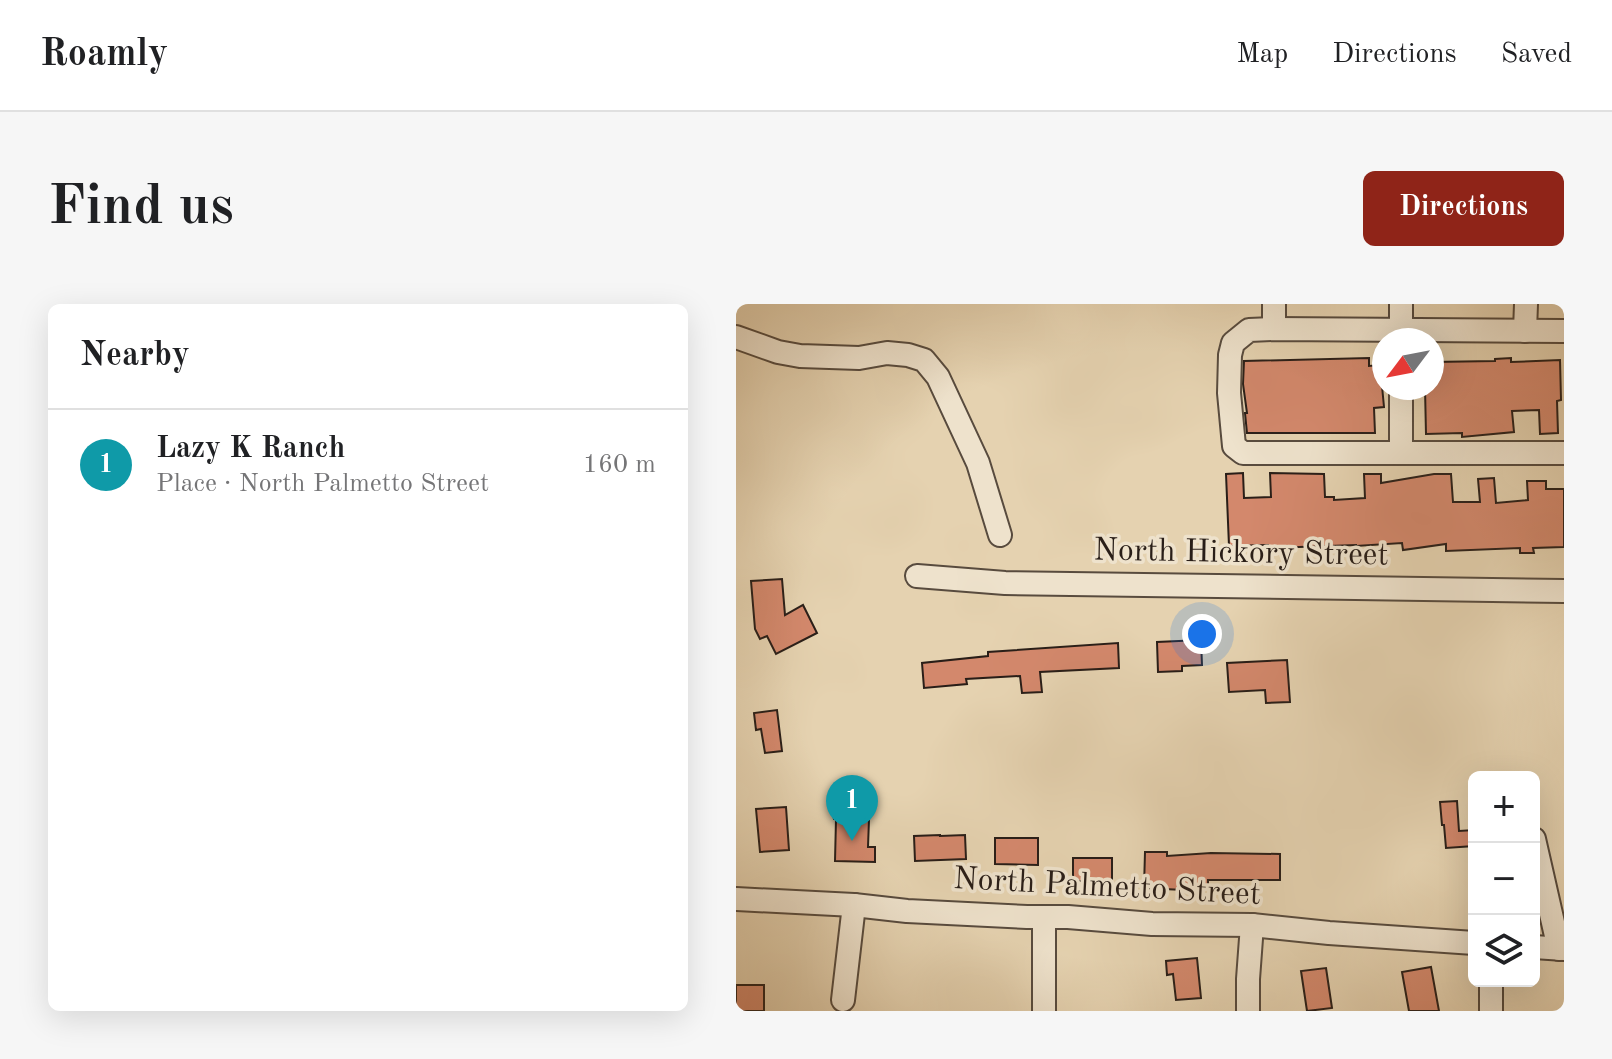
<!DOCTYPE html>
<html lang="en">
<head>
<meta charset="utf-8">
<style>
  body { margin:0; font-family:"Old Standard TT",serif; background:#f6f6f6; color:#202124 }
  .controls { position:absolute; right:24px; bottom:24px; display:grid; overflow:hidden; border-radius:12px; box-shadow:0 8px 32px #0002 }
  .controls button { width:72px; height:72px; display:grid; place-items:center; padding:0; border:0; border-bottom:2px solid #e0e0e0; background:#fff; color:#202124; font:40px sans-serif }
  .compass { position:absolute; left:636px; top:24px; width:72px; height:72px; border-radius:50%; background:#fff; box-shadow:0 8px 32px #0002; rotate:238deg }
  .you { position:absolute; left:466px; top:330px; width:28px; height:28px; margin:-20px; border:6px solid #fff; border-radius:50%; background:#1a73e8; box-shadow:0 0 0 12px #1a73e833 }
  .badge { display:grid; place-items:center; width:52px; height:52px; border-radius:50%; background:#8f2418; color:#fff; font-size:26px; font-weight:700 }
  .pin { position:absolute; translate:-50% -66px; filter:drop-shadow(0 2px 4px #0008) }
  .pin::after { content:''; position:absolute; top:42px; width:28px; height:24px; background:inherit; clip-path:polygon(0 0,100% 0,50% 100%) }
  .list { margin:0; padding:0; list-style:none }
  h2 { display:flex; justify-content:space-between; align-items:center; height:104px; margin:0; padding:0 32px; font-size:34px }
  h2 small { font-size:26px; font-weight:400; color:#757577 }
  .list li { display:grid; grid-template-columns:52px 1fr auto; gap:24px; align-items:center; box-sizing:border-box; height:112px; padding:0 32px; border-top:2px solid #e0e0e0 }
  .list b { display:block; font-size:30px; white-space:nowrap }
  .list p { margin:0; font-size:26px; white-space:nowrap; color:#757577 }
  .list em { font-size:26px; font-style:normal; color:#757577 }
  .icon { flex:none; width:44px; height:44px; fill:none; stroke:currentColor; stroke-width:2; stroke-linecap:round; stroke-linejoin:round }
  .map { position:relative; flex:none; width:828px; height:707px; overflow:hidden; border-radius:12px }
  header { display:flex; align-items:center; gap:48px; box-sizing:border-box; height:112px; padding:0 40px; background:#fff; border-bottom:2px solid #e0e0e0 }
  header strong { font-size:38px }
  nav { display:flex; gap:44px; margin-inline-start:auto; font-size:28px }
  .intro { display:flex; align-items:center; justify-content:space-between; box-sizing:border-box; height:192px; padding:0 48px }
  h1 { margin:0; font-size:56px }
  .button { padding:20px 36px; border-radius:12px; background:#8f2418; color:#fff; font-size:28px; font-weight:700 }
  main { display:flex; gap:48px; padding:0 48px }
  aside { flex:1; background:#fff; border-radius:12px; box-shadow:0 8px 32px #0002 }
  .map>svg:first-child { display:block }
  .building { fill:#d3886c; stroke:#291e18; stroke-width:2 }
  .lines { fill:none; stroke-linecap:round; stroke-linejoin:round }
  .minor-casing { stroke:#584b3e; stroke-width:26 }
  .minor { stroke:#eee2cc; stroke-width:22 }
  .labels { text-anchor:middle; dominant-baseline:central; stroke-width:7; stroke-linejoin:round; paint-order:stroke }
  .street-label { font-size:32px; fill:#291e18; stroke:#eee2cc }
</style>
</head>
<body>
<header>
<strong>Roamly</strong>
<nav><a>Map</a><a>Directions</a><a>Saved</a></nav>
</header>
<div class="intro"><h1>Find us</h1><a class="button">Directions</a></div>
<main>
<aside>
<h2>Nearby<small></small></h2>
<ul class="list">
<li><span class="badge" style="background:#0f9aa8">1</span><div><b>Lazy K Ranch</b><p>Place · North Palmetto Street</p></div><em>160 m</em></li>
</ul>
</aside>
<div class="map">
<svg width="828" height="707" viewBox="0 0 828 707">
  <rect width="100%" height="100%" fill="#e5d2b0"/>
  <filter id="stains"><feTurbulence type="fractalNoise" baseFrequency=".0025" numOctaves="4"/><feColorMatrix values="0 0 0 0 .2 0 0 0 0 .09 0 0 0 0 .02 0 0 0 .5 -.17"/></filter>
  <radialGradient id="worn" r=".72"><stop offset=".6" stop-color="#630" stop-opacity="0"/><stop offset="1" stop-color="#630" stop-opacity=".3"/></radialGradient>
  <!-- building -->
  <g class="building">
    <polygon points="633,54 633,62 644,61 648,103 638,104 639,129 511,129 509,109 511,109 507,80 508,57"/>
    <polygon points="775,54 775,58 824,56 825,96 821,97 822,129 804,130 803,106 776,107 778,128 726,133 726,129 690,130 689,84 696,84 696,58 759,57 759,55"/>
    <polygon points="507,169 508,194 535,193 534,169 588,170 589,193 598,193 598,196 629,194 628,170 645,170 645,179 698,170 715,170 717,198 744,198 742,175 758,174 760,199 792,196 791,177 810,177 810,185 828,185 828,243 797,244 798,249 784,249 784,244 710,247 710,240 667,246 666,239 620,242 620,241 532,244 532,241 493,242 490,170"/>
    <polygon points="46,275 49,311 67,301 81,329 40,350 31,332 24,335 19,325 15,277"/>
    <polygon points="465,336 466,361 446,362 446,367 422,368 421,338"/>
    <polygon points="382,339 383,364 304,368 306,388 286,389 284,372 230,375 231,380 188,384 186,359 252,352 252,348"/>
    <polygon points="551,356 554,398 530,399 529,386 493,388 491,359"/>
    <polygon points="41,406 46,447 29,449 25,425 20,426 18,409"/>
    <polygon points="101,479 108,479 113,515 133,515 132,543 139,543 139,558 99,557 100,515 98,515 94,494 100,493"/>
    <polygon points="721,497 723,527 738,526 738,542 710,544 708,521 706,521 704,498"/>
    <polygon points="50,503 53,546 24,548 20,505"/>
    <polygon points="204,531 204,532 229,531 230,555 179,557 178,532"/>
    <polygon points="259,534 302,534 302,561 259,560"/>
    <polygon points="409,548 431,548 431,552 475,549 544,550 544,576 472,576 472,585 448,586 408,584"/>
    <rect x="337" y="554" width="39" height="23"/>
    <polygon points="461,654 465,694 440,696 437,670 431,671 430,657"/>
    <polygon points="695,663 703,707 673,707 666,668"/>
    <polygon points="590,664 596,704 571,707 565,667"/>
    <rect x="0" y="681" width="28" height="26"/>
  </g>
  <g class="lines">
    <defs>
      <g id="minor">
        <polyline points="538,0 538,25"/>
        <polyline points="665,0 665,36"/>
        <polyline points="789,27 790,0"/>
        <polyline points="828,27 538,25 513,26 497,39 494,51 493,89 498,142 507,149 828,149"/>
        <polyline points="0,33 42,48 64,52 123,54 151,49 172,51 188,56 202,73 242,159 264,231"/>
        <polyline points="665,84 665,149"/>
        <polyline points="181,272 269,279 828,287"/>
        <polyline points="798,535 823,645"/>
        <polyline points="0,595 118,601 171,607 291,613 332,613 416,620 516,621 593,629 738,639"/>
        <polyline points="798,643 828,645"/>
        <polyline points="107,696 118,601"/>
        <polyline points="308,707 308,613"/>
        <polyline points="512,707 512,675 516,621"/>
        <polyline points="755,707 755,677"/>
      </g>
    </defs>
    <!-- minor casing -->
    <use href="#minor" class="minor-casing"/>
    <!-- minor -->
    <use href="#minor" class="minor"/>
  </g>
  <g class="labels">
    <!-- street labels -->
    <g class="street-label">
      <text transform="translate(505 250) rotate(1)">North Hickory Street</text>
      <text transform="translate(371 584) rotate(3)">North Palmetto Street</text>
    </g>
  </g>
  <rect width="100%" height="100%" filter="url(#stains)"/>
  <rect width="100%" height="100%" fill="url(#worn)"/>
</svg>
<div class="controls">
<button>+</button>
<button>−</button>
<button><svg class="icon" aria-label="layers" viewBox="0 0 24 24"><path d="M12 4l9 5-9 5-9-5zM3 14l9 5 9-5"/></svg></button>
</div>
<svg class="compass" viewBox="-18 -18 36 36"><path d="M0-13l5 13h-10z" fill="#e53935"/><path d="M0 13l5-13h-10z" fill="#757577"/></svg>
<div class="you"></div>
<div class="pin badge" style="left:116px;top:537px;background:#0f9aa8">1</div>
</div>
</main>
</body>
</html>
